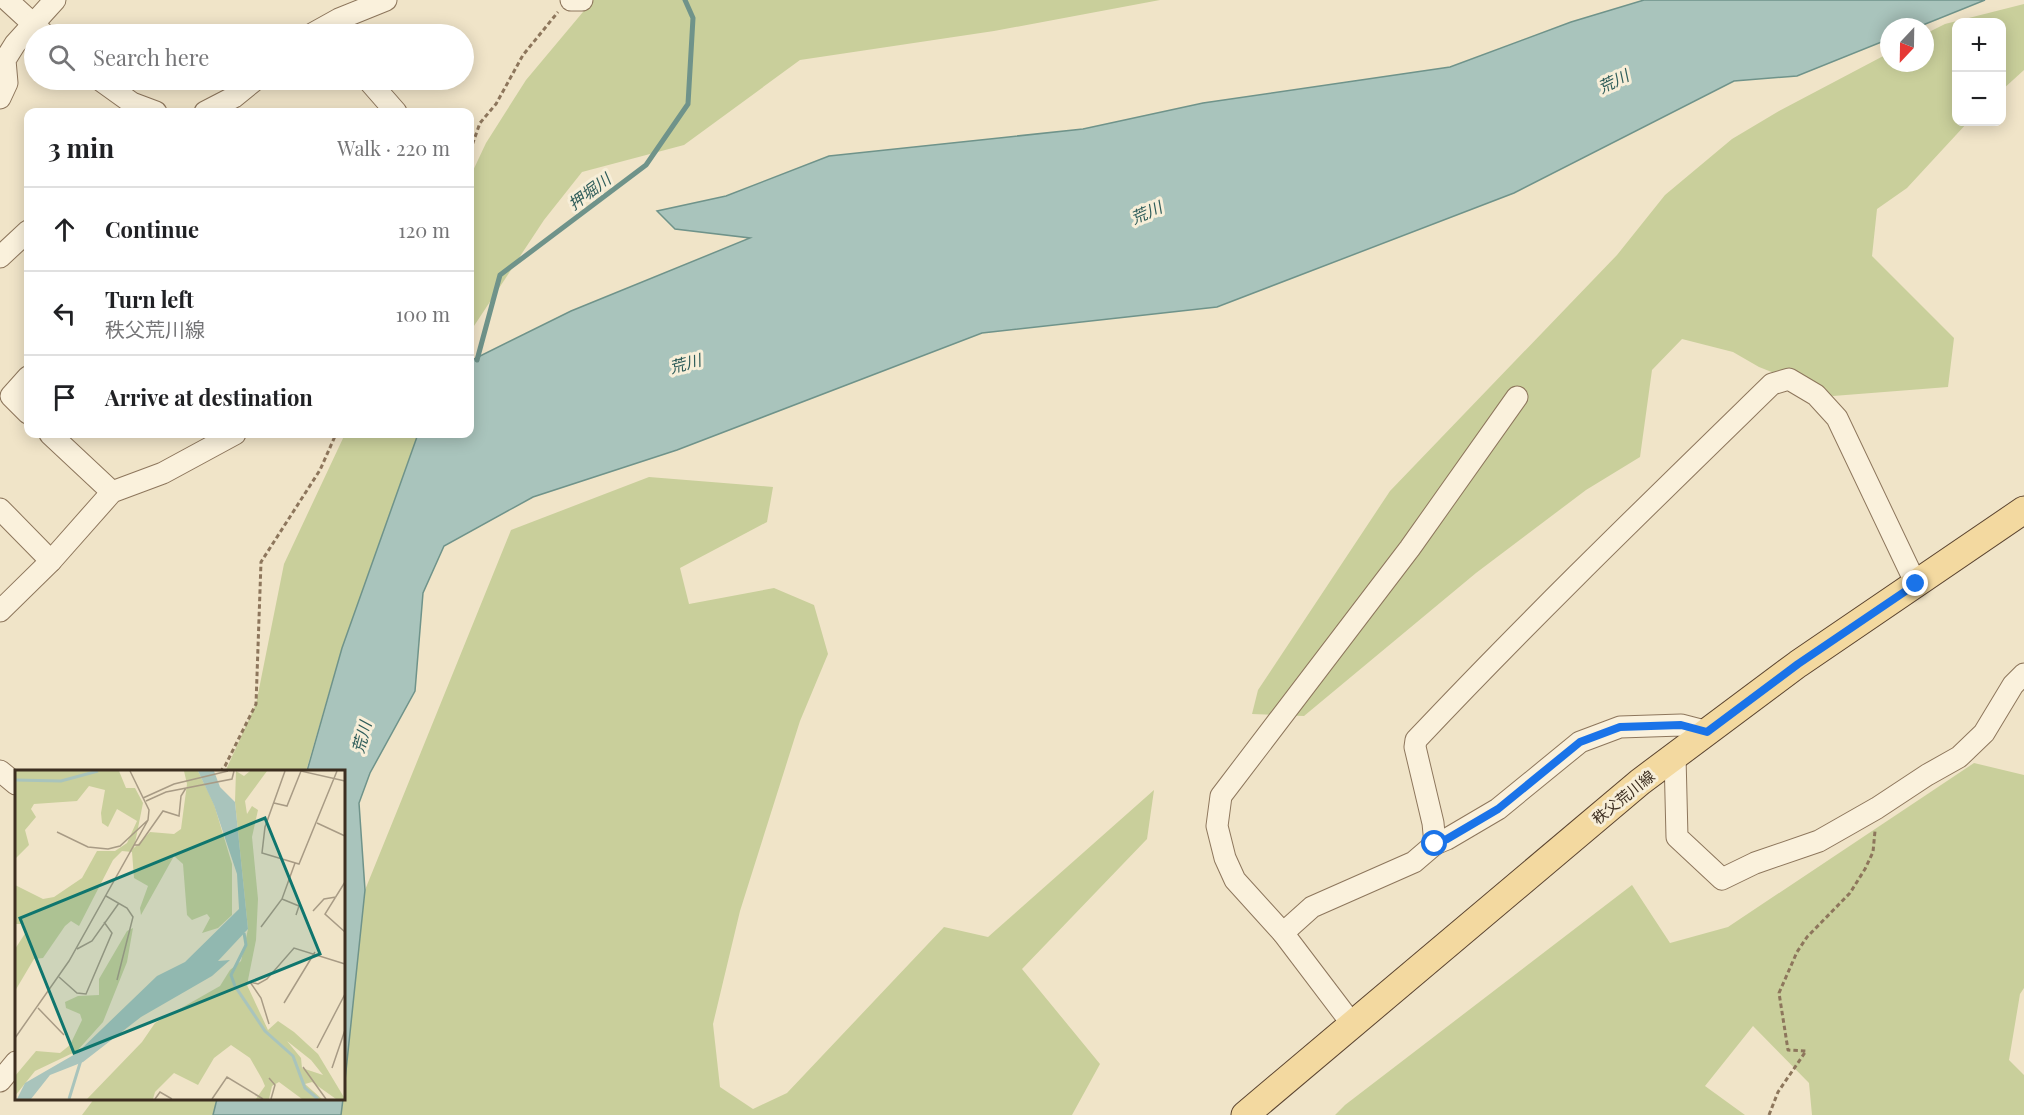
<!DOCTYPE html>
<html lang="en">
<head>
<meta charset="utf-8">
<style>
  body { margin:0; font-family:"Playfair Display","Noto Sans JP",serif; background:#f2f2f2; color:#202124 }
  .controls { position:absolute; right:18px; top:18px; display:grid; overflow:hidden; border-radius:12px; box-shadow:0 3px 15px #0003 }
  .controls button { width:54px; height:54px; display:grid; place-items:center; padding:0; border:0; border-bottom:2px solid #e0e0e0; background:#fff; color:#202124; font:30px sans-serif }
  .compass { position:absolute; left:1880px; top:18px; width:54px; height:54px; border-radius:50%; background:#fff; box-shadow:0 3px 15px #0003; rotate:202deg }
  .stop { position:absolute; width:18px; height:18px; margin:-14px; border:4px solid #1a73e8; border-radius:50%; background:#fff }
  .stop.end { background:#1a73e8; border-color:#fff; box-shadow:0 2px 6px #0008 }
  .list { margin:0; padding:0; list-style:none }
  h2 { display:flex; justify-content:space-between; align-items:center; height:78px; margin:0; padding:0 24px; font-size:26px }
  h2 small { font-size:20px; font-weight:400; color:#757577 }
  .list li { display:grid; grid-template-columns:39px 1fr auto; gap:18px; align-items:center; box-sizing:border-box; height:84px; padding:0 24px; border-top:2px solid #e0e0e0 }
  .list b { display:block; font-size:22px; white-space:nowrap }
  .list p { margin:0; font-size:20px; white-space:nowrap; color:#757577 }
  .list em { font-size:20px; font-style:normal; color:#757577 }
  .icon { flex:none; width:33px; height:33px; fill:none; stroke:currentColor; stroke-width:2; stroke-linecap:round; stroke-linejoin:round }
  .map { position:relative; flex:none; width:2024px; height:1115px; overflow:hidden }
  .search { position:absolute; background:#fff; box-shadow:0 3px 15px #0003; left:24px; top:24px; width:450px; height:66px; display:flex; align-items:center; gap:15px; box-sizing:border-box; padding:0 21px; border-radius:33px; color:#757577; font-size:22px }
  .panel { position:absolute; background:#fff; box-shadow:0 3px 15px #0003; left:24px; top:108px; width:450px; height:330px; border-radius:12px }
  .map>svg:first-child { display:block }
  .green { fill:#c9cf9b }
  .water { fill:#a9c4bc; stroke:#6f938a; stroke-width:1.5 }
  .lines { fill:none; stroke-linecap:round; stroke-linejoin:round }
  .stream { stroke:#6f938a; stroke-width:5 }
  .minor-casing { stroke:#8d765c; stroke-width:23 }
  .major-casing { stroke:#5b4430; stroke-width:29 }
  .path { stroke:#8d765c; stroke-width:3; stroke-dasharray:4.5 3; stroke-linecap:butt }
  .minor { stroke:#faf1dc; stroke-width:21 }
  .major { stroke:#f3d9a0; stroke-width:27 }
  .route { stroke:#1a73e8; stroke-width:8 }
  .labels { text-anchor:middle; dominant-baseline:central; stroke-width:6; stroke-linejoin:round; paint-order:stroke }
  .street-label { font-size:15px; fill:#3d2e20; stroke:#f7eed8 }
  .water-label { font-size:16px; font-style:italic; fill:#2f5d5a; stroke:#f7eed8 }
  .inset-river { fill:none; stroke:#a9c4bc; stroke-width:3 }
  .inset-road { fill:none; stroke:#a89b85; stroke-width:1.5 }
  .view { fill:#0f766e; fill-opacity:0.15; stroke:#0f766e; stroke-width:3 }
  .inset-edge { fill:none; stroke:#3d2e20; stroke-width:3 }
</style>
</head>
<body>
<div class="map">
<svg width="2024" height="1115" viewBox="0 0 2024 1115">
  <rect width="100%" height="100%" fill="#f0e4c8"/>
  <!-- green -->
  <g class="green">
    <polygon points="593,0 1160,0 994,31 800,60 684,145 582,172 544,220 470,332 470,177 486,143 526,80"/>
    <polygon points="2024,4 2024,70 2002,90 2002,22 1956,22 1956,122 1968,122 1907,188 1877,209 1872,256 1954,338 1948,387 1833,396 1759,367 1733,352 1682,339 1652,370 1640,457 1586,490 1476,573 1304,716 1252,714 1258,690 1390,491 1617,255 1665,195 1732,139 1779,111 1889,53 1889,63 1925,63 1925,34 1945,24"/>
    <polygon points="345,434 418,434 342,648 306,771 225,772 256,704 284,564"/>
    <polygon points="649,477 773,487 767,522 680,568 689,604 774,588 814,605 828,654 800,721 740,911 713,1024 720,1087 753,1109 787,1093 944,927 988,937 1154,790 1147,839 1022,969 1100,1064 1072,1115 341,1115 365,890 511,530"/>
    <polygon points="1974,763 2024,775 2024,988 2020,994 2009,1060 2024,1075 2024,1115 1812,1115 1809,1083 1753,1026 1705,1086 1745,1115 1335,1115 1345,1105 1632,885 1670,943 1728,927"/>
    <polygon points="94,1099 217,1099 213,1115 82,1115"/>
  </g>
  <!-- water -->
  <g class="water">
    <polygon points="1644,0 1985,0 1918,27 1889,27 1889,39 1797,76 1734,81 1514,193 1217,307 982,333 677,450 533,497 444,546 423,593 415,691 370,773 359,803 365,890 344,1090 344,772 307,771 342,648 418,434 470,434 470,361 571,311 750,238 675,229 657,211 726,196 829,156 1083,129 1203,103 1450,67 1571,22"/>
    <polygon points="217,1099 217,1098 343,1099 341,1115 213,1115"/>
  </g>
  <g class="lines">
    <!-- stream -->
    <polyline class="stream" points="477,360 500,275 646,165 688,104 693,18 685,0"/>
    <defs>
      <g id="minor">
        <polyline points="7,0 44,34"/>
        <polyline points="571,0 582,0"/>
        <polyline points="312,34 339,19 386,0"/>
        <polyline points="100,80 132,103 156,112"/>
        <polyline points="368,80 396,112"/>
        <polyline points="0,98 7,83 5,60 15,44 55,0"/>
        <polyline points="205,112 234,97 255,80"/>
        <polyline points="0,257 28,231"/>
        <polyline points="28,377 11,396 28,413"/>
        <polyline points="50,434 112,492"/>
        <polyline points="0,509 51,561"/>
        <polyline points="0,611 51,561 112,492 163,473 235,434"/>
        <polyline points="1675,756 1677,837 1722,879 1755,863 1819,841 1877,808 1927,775 1959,757 1984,733 2013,685 2024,674"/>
        <polyline points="0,771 16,784"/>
        <path d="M1435,844L1433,823L1415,747L1416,740C1531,618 1652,501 1772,384L1789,379L1816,395L1837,418L1916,584"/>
        <polyline points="1283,933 1312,907 1414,862 1435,844 1447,839 1498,809 1580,742 1620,727 1681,725 1708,732"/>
        <polyline points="1352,1024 1283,933 1235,880 1225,858 1217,826 1221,796 1410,548 1517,397"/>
        <polyline points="0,1081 16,1062"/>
      </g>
      <polyline id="major" points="1245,1115 1640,782 1798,664 2024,510"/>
    </defs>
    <!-- minor casing -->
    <use href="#minor" class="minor-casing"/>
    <!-- major casing -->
    <use href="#major" class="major-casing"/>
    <!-- path -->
    <g class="path">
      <polyline points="470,151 480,123 496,104 523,55 558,12"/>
      <polyline points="220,772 225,766 256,704 261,562 320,470 336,434"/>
      <polyline points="1769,1115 1778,1092 1806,1051 1788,1050 1779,993 1797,952 1807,937 1850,893 1865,869 1873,852 1875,831"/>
    </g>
    <!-- minor -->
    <use href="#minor" class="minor"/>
    <!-- major -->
    <use href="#major" class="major"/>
  </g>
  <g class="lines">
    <!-- route -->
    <polyline class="route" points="1435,844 1447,839 1498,809 1580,742 1620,727 1681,725 1707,732 1798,664 1916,584"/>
  </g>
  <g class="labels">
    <!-- street labels -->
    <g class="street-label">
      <text transform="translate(1623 797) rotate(-39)">秩父荒川線</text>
    </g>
    <!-- water labels -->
    <g class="water-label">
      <text transform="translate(1613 81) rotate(-26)">荒川</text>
      <text transform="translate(589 191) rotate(-37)">押堀川</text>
      <text transform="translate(1146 212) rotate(-24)">荒川</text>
      <text transform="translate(685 363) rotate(-15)">荒川</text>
      <text transform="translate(361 737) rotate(-75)">荒川</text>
    </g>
  </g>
  <!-- overview -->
  <g transform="translate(15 770)">
    <rect width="330" height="330" fill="#f0e4c8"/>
    <path d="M0,1H104L111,18H120L128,33L119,78L135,62L159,64L166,59L172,14L169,1H183L199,34L217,94V145L203,158L187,163L195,148L192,144L177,150L172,145L168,94L159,86L126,145L125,138L133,116L119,108L117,82L107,81L98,90L64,156L56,151L50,156L28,188L19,189L0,221V179L11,162L9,154H0V115L28,129L39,127L67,108L82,81H100L112,73L122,51L102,39L93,57L87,53L86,43L90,20L74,16L62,31L19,34L16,39L21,47L10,60L14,75L0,89ZM221,1L229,6L235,1H252L230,31L232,44L237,36L243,40L237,67L243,129L241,170L232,215L253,260L263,251L279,262L303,284L330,329H321L297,312L290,314L307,329H287L264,312L257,316L254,329H241L250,316L247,309L235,288L216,275L199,288L183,315L159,303L140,322L138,329H72L127,272L140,253L205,216L215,200L226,191L233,159L220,32ZM272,271L296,290L308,305L287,298L286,288ZM118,158L112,192L88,252L62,281L20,301L0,326V306L21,281L45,283L55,275L67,250L65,244L51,238L50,232L63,226L84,225V209L112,161Z" fill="#c9cf9b" fill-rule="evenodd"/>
    <path d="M183,1H199L205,17L220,32L233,159L203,191L215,190L197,206L126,247L68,292L35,305L16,329H2L10,313L62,283L142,206L170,192L224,139L222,104L199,35Z" fill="#a9c4bc"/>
    <path class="inset-river" d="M0,10L46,11L83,1M229,163L231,175L216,205L220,216L250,261L278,286L290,318L303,329M54,329L66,290"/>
    <path class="inset-road" d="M270,1L250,57L247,83L284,94L322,1M128,28L159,14L213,1M131,31L151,22L217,9L219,1M259,33L272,36L286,1L330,11M302,53L330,66M42,62L73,77L93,79L105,76L133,50M119,75H124L148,41L164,46L166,26L171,18M330,112L310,144L330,162M91,126L112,138L118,147L102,210M267,129L284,136L281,145M298,141L309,129L321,127M246,157L267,129L280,93M62,179L77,171L104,133M44,207L62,223L71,224L97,163L89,152M235,212L243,214L252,209L279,178L330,194M235,212L246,228L254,254M269,233L300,182M23,238L49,265M0,268L54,191L133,50L134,40L115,1M302,278L330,224M288,297L311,329M317,298L330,260M254,308L260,315L256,329M140,329L145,322L157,329M197,329L212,307L248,329"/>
    <path class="view" d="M250,48L305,184L59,283L5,148Z"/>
    <rect width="330" height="330" class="inset-edge"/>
  </g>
</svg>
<div class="controls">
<button>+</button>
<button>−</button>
</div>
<svg class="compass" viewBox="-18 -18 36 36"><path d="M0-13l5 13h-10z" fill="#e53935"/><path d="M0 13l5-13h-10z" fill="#757577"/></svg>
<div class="stop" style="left:1435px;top:844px"></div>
<div class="stop end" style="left:1916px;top:584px"></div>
<div class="search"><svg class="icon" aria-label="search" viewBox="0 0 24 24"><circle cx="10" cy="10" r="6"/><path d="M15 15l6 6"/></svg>Search here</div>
<section class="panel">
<h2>3 min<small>Walk · 220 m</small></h2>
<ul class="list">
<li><svg class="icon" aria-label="ahead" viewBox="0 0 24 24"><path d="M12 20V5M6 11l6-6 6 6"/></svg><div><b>Continue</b></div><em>120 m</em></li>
<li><svg class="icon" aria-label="left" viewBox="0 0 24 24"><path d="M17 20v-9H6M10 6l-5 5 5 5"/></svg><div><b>Turn left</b><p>秩父荒川線</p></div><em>100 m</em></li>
<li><svg class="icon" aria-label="arrive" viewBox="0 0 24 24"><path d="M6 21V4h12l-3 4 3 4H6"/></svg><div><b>Arrive at destination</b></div></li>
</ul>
</section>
</div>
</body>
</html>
